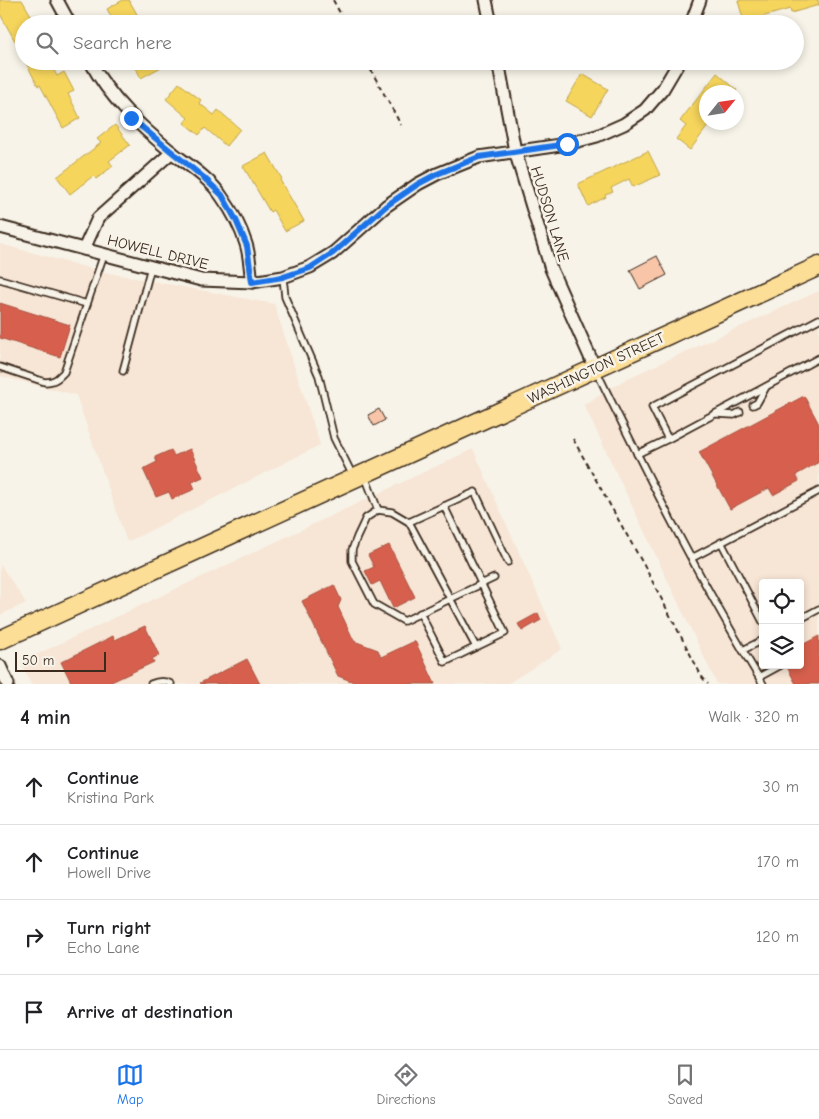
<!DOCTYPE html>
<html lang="en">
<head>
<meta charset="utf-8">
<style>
  body { margin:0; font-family:"Comic Neue",sans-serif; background:#f6f6f6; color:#202124 }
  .controls { position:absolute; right:15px; bottom:15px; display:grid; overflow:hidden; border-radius:5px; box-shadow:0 2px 8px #0003 }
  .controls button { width:45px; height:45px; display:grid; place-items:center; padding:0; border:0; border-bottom:1px solid #e0e0e0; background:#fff; color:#202124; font:25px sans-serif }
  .compass { position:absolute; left:699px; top:85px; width:45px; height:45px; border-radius:50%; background:#fff; box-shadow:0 2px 8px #0003; rotate:60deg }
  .scale { position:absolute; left:15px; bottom:12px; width:91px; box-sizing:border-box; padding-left:5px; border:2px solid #3b2a1e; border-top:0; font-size:14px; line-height:18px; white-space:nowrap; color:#3b2a1e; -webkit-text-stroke:4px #f7f3e8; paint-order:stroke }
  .stop { position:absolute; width:15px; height:15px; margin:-11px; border:4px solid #1a73e8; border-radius:50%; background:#fff }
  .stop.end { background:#1a73e8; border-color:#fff; box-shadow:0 1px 5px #0008 }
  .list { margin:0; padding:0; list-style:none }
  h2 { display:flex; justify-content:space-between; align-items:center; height:65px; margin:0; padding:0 20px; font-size:21px }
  h2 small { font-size:16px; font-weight:400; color:#757577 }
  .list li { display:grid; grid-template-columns:32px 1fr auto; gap:15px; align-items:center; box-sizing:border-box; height:75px; padding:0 20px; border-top:1px solid #e0e0e0 }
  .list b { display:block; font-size:19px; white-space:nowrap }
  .list p { margin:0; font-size:16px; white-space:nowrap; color:#757577 }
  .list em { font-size:16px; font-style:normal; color:#757577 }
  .icon { flex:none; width:28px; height:28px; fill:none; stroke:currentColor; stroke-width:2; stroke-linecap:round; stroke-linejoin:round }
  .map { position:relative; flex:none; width:819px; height:684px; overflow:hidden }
  .search { position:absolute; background:#fff; box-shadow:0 2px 8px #0003; left:15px; right:15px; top:15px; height:55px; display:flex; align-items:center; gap:12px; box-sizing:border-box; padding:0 18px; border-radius:28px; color:#757577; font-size:19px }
  .sheet { height:365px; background:#fff }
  nav { display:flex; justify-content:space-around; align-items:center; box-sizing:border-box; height:70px; border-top:1px solid #e0e0e0; background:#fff; font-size:14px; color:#757577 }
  nav a { display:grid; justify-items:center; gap:2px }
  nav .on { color:#1a73e8 }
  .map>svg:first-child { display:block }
  .built { fill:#f7e5d5; fill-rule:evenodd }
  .homes { fill:#f6d55c; stroke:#bea249 }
  .shops { fill:#d6604d; stroke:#a8503f }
  .building { fill:#f8c5a9; stroke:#3b2a1e }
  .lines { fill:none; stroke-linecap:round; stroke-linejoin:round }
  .lane-casing { stroke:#3b2a1e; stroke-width:9 }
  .street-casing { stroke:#3b2a1e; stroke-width:15 }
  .primary-casing { stroke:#3b2a1e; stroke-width:21 }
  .path { stroke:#3b2a1e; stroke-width:2; stroke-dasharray:5 4; stroke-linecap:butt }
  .lane { stroke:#f7f3e8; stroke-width:5.5 }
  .street { stroke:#f7f3e8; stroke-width:11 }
  .primary { stroke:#fcde96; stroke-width:18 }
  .route { stroke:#1a73e8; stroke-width:6 }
  .labels { text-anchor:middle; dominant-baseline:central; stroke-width:5; stroke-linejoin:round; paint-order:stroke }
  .street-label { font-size:15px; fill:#3b2a1e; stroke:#f7f3e8 }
</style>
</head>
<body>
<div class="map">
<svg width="819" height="684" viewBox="0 0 819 684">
  <rect width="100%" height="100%" fill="#f7f3e8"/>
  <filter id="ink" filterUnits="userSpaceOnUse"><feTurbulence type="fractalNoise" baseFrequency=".02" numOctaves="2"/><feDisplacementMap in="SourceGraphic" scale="10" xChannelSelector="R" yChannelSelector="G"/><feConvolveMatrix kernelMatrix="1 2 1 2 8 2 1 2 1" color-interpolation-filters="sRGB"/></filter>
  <g filter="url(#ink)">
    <!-- built -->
    <g class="built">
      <polygon points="0,244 103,272 274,304 320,445 127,542 76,395 0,376"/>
      <path d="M819,291V684H717L584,405L626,379ZM763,583H800V665H763Z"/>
      <polygon points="473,449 562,649 507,684 31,684 21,662"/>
      <polygon points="0,564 26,603 0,615"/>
    </g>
    <!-- homes -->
    <g class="homes">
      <polygon points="0,0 22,0 36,24 24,24 24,36 15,41 0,14"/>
      <polygon points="123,0 129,0 138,16 135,17 138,24 115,24 107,9"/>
      <polygon points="742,0 818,0 819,5 791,13 790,9 744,22 738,1"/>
      <polygon points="25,61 49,61 57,76 64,72 74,91 68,94 80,118 63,128 40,85 38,86"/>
      <polygon points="132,61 160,61 163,66 141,78"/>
      <polygon points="717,73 737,90 735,92 706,92 706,122 711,122 690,150 676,139 686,126 680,121"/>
      <polygon points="582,74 608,89 592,116 566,101"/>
      <polygon points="179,83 201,100 199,103 214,115 218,110 240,129 226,146 205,128 199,135 184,123 188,118 166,99"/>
      <polygon points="115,125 130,145 109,161 113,166 96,179 93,176 70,194 57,177 101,143 97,139"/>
      <polygon points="648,151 660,175 633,187 629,179 611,188 613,192 605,195 606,197 588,206 578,184"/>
      <polygon points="267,153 282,179 280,180 304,221 285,231 273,210 270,212 243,166"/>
    </g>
    <!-- shops -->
    <g class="shops">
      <polygon points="0,303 70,325 60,357 0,338"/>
      <polygon points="804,396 819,424 819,462 796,475 799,481 773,495 769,488 730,509 699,452"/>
      <polygon points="190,449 203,477 192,482 195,489 172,499 169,492 156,497 143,469 157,462 155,457 171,450 174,456"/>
      <polygon points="389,545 415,597 393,608 380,581 372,585 365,571 374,567 368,555"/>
      <polygon points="334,585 341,600 338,607 354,641 378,650 381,657 415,641 435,684 359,684 338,676 302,601"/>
      <polygon points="538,613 541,620 522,631 518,624"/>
      <polygon points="145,626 159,655 152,659 154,662 107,684 72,684 61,662 113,636 115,640"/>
      <polygon points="819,636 819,684 796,684 786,665 800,665 800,646"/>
      <polygon points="247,659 260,684 201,684 200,683"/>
    </g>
    <!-- building -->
    <g class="building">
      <polygon points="657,256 667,275 640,289 630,270"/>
      <polygon points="379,409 385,420 374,426 368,415"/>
    </g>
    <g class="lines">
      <defs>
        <g id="lane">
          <polyline points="283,277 285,297 319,376 334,438 353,476"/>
          <polyline points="0,279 87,304"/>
          <path d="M0,367L45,382C55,382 58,378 64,372L104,254"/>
          <path d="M596,370C648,477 701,583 763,684"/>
          <polyline points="123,371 151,267"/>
          <polyline points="753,405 757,403 766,387"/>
          <polyline points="717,414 734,415 740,412"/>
          <polyline points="668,439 652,407 819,319"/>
          <polyline points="637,454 668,439 819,358"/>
          <polyline points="365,476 378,510 366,518 357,537 352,550 352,561 374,604 404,621 494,578"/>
          <polyline points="444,506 505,633 476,647"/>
          <polyline points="378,510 392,512 409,522 476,647 445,662 420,613"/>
          <polyline points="409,522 475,492 508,562"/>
          <polyline points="721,542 763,622"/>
          <polyline points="692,558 819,491"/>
          <polyline points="800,619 819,609"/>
          <polyline points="743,650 763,640"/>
          <polyline points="759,677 781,665"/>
          <path d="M151,684C158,681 164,680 171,684"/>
        </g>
        <g id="street">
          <polyline points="57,0 70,24"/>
          <polyline points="486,0 491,24"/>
          <polyline points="691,24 700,0"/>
          <path d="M90,61C110,99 141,127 174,154C190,166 211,180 222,197C232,211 241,228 246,244C250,256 250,270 252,282"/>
          <polyline points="498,61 515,151 551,269 595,368"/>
          <polyline points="0,227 201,280 252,282 283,277 310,267 333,253 386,206 418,184 437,174 479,157 567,144 597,136 624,124 645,110 663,89 676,67 678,61"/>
          <polyline points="84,249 98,218 172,152"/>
          <polyline points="0,666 8,684"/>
        </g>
        <polyline id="primary" points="0,640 819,266"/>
      </defs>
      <!-- lane casing -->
      <use href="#lane" class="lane-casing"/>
      <!-- street casing -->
      <use href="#street" class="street-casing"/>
      <!-- primary casing -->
      <use href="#primary" class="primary-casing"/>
      <!-- path -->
      <g class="path">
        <polyline points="333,0 346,24"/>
        <polyline points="366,61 401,125"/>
        <polyline points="573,439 646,569 702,677 708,684"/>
      </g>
      <!-- lane -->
      <use href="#lane" class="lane"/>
      <!-- street -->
      <use href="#street" class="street"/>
      <!-- primary -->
      <use href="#primary" class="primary"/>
    </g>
  </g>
  <g class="lines" filter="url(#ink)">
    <!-- route -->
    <polyline class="route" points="131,118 172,152 203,177 222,195 236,220 247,246 252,282 283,277 310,268 333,253 386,206 418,184 437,174 479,157 567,144"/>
  </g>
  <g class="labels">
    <!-- street labels -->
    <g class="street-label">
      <text transform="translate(550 214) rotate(73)">HUDSON LANE</text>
      <text transform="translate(158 252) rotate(14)">HOWELL DRIVE</text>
      <text transform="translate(596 368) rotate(-25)">WASHINGTON STREET</text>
    </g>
  </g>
</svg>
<div class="controls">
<button><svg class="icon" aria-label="locate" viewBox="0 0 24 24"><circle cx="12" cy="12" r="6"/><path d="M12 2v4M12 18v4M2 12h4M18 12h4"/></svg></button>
<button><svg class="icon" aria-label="layers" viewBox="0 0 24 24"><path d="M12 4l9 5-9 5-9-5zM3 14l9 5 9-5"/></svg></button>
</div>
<svg class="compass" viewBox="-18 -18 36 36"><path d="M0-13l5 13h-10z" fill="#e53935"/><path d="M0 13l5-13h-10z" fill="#757577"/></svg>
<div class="scale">50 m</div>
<div class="stop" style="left:567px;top:144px"></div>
<div class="stop end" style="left:131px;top:118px"></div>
<div class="search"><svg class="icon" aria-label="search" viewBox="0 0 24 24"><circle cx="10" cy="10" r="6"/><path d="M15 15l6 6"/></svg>Search here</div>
</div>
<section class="sheet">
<h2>4 min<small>Walk · 320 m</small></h2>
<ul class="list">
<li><svg class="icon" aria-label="ahead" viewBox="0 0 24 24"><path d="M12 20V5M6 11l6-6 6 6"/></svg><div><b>Continue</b><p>Kristina Park</p></div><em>30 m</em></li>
<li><svg class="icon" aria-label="ahead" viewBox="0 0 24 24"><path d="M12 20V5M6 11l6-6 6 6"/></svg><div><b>Continue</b><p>Howell Drive</p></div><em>170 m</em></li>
<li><svg class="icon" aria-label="right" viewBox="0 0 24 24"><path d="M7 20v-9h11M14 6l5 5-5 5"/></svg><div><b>Turn right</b><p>Echo Lane</p></div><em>120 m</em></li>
<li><svg class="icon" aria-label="arrive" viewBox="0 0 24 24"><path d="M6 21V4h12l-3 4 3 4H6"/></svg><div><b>Arrive at destination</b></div></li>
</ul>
</section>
<nav>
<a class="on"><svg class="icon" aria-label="map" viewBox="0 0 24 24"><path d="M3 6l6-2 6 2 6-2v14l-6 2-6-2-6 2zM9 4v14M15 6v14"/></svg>Map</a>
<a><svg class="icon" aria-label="directions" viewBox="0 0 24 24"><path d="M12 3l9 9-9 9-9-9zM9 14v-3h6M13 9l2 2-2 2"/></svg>Directions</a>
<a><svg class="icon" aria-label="saved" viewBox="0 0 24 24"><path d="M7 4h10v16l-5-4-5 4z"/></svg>Saved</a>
</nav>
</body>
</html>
